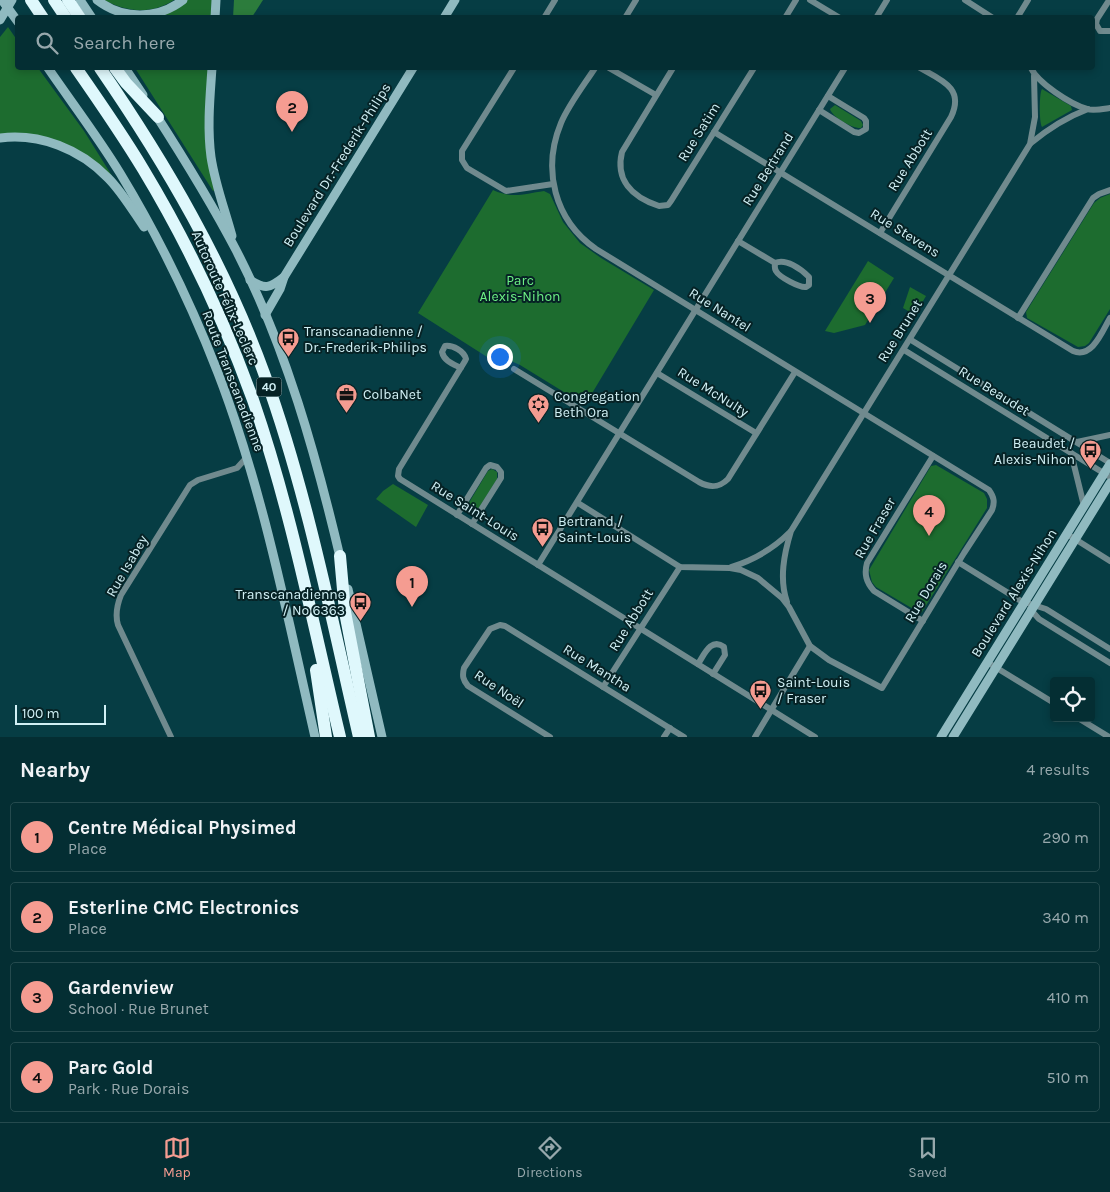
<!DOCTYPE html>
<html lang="en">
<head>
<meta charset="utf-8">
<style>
  body { margin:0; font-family:Karla,sans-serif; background:#123a3f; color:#f1f3f6 }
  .controls { position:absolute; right:15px; bottom:15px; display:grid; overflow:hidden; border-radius:5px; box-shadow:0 2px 8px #0003 }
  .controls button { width:45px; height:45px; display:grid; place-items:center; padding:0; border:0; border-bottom:1px solid #254a4e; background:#042e33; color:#f1f3f6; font:25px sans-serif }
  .scale { position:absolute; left:15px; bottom:12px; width:91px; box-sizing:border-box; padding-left:5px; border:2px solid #d1f0f5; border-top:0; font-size:14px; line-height:18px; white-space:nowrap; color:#d1f0f5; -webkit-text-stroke:4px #062225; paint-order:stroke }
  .you { position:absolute; left:499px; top:356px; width:18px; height:18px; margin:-12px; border:4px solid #fff; border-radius:50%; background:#1a73e8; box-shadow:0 0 0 8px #1a73e833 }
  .badge { display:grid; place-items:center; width:32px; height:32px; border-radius:50%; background:#f59c91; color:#111; font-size:16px; font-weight:700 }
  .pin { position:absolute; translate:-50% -41px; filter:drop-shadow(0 1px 2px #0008) }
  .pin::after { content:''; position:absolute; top:26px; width:18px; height:15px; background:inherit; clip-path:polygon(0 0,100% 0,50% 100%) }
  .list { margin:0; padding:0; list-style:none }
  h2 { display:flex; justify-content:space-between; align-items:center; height:65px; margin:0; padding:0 20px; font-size:21px }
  h2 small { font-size:16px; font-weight:400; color:#97a8ac }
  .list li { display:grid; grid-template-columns:32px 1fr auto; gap:15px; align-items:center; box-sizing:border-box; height:70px; margin:0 10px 10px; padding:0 10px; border:1px solid #254a4e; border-radius:5px }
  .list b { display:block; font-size:19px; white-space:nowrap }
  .list p { margin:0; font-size:16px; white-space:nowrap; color:#97a8ac }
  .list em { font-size:16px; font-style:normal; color:#97a8ac }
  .icon { flex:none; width:28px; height:28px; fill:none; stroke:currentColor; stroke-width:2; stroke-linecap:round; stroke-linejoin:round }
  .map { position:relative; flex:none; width:1110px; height:737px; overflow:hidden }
  .search { position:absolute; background:#042e33; box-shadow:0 2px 8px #0003; left:15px; right:15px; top:15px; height:55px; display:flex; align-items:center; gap:12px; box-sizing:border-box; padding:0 18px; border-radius:5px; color:#97a8ac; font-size:19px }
  .sheet { height:385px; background:#042e33 }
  nav { display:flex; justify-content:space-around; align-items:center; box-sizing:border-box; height:70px; border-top:1px solid #254a4e; background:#042e33; font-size:14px; color:#97a8ac }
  nav a { display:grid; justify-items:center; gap:2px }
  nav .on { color:#f59c91 }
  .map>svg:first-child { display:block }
  .green { fill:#1d6c2f }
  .forest { fill:#2c7c3c }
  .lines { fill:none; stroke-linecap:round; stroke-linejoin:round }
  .street { stroke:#708a8e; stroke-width:6 }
  .secondary { stroke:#90bac0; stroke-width:9 }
  .highway { stroke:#dff8fc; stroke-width:12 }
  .labels { text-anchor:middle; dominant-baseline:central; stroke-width:4; stroke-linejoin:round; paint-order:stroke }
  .shield { fill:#062225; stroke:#94b2b7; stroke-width:1 }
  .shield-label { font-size:12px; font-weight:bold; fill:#d1f0f5 }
  .street-label { font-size:14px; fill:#d1f0f5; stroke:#062225 }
  .park-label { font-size:14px; fill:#6df084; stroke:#062225 }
  .poi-label { font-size:14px; fill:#d1f0f5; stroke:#062225; text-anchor:start }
</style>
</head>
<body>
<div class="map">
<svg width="1110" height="737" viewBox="0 0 1110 737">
  <rect width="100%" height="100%" fill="#063d44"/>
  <!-- green -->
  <g class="green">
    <path d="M104,0H174C151,15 127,12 104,0Z"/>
    <polygon points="187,0 212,0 211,17 151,18"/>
    <polygon points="8,27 17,40 18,68 38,68 84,131 114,179 78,150 0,134 0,37"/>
    <polygon points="135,68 209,68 215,190 213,191"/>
    <path d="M1042,89L1071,106L1072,110L1042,127C1039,123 1039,93 1042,89Z"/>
    <path d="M835,105L861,121L863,125L861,128C853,129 832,117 830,109Z"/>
    <path d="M493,190C512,199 524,194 544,191L550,194L563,222L580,243L601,258L654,290L585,405L520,365L511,361L506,369L418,313Z"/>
    <polygon points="1110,194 1110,309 1089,343 1085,346 1078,347 1027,318 1026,312 1094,203 1100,198"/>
    <polygon points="868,261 894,278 865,325 834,333 825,331"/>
    <polygon points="910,287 926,296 915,315 903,308"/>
    <polygon points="936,465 984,493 987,499 987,508 922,612 920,613 876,587 872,582 869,570 931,466"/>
    <polygon points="492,469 497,472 497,479 477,511 473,513 468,512 466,508 467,506 488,471"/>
    <polygon points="393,484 428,505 416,527 376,499 383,491"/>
  </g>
  <!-- forest -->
  <polygon class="forest" points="234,0 263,0 252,17 233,18"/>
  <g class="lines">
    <!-- street -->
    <g class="street">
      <polyline points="810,0 840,18"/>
      <polyline points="965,0 993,18"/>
      <polyline points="1108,2 1097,19 1096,24 1100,31 1110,31"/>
      <polyline points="544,18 555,0"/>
      <polyline points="625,18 636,0"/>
      <polyline points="785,18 796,0"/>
      <polyline points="876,18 887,0"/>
      <polyline points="1017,18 1028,0"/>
      <polyline points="514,68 462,151 462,160 467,168 506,191 553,184"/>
      <polyline points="609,68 656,95"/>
      <path d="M673,68L622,152C615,180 632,197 659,206L668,205L671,201L754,68"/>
      <path d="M1031,68C1038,83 1070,104 1087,109C1093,111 1103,109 1110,108"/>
      <polyline points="819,110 854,132 859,133 866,129 866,121 864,118 828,96"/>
      <path d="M714,132L1073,351C1092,359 1102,332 1110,318"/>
      <path d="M1031,143C1048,129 1067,117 1088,109"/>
      <path d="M880,233L951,117C965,88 941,80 920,68"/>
      <path d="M738,241L775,263C786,258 801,269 809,277V285L806,287C800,288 779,277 776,271C774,268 775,266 775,263"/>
      <polyline points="1018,318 1093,198 1099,194 1110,190"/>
      <polyline points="911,340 1110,463"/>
      <polyline points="904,350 1110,477"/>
      <path d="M461,368C453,364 444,361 442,352L445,346C453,345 464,351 466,359L465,361L399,469L398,476L400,479L815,737"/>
      <path d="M514,369L699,482C710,488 719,488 728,479L795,372"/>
      <polyline points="657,373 756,433"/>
      <polyline points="1077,442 1110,435"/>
      <polyline points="1071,453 1084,506"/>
      <path d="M578,503L680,567L730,568L741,570L758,578L782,598L789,607L810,646L829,660L882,688L964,553L992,510C995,502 994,497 989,490L596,249C554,220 542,169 561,123C569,104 584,85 595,68"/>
      <polyline points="457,515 486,468 490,465 497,467 501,472 501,478 472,524"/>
      <polyline points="1067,534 1110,561"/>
      <polyline points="958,562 1021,601 1046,609 1110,649"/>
      <polyline points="538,565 845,68"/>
      <path d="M731,567C754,560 773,549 790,532"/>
      <path d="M787,602C779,579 784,554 791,531L1030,144L1035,117L1034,76"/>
      <polyline points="1030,609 1039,619 1110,663"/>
      <path d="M923,621L874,591C866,582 864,574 867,563L933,456"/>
      <polyline points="987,662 1054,703"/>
      <path d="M698,664C704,655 711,637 724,647L725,655L713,674"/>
      <polyline points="603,687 680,567"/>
      <polyline points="1078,718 1109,737"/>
      <path d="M171,737L118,625C115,615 117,605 121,595L190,485L198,480L237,468L247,457"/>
      <path d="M550,737L468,686C463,680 462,676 464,668L490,629L500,625L505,626L684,737"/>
      <polyline points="664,737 670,728"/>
      <polyline points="755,737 810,646"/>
    </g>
    <!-- secondary -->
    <g class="secondary">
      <polyline points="2,0 18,22"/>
      <polyline points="80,0 92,18"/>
      <path d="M97,0C123,20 157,20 183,0"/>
      <polyline points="215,18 216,0"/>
      <polyline points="444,18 455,0"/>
      <polyline points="0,20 12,0"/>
      <path d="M48,68C72,103 98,137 120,173C157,234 192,306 218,373C263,490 287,615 315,737"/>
      <polyline points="125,68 143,95"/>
      <path d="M212,68C210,97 207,127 211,157C215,184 225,210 232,236"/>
      <path d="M154,112C183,157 211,202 236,250C286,347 316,455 341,561"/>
      <path d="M0,138C40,133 80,149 108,178C122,192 133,211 144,227"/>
      <path d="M250,280C265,290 270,288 284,277"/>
      <polyline points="265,315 280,289 284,277 413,68"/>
      <polyline points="348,589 382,737"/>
      <polyline points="941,737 1110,464"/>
      <polyline points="953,737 1110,483"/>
    </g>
    <!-- highway -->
    <g class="highway">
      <polyline points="31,0 43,18"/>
      <polyline points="54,0 66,18"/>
      <polyline points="68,0 80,18"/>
      <path d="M76,68C99,101 122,134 143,169C187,242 224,320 253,400C291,510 313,624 340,737"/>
      <path d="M100,68C166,164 225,265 265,376C307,493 331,616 359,737"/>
      <polyline points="115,68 126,83 158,117"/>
      <polyline points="340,556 345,612 369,737"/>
      <polyline points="316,670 326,737"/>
    </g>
  </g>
  <!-- icons -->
  <defs>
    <symbol id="bus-pin" viewBox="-11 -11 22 30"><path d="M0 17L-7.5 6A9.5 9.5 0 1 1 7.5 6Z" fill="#f59c91" stroke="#062225"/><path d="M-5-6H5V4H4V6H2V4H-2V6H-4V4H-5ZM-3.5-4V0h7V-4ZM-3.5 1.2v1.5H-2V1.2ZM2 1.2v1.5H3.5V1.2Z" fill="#111"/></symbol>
    <symbol id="office-pin" viewBox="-11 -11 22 30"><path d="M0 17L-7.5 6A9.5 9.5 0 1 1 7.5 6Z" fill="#f59c91" stroke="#062225"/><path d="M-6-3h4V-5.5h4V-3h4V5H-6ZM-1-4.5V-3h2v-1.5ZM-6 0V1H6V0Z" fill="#111"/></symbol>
    <symbol id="synagogue-pin" viewBox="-11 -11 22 30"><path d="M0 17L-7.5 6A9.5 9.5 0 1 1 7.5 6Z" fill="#f59c91" stroke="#062225"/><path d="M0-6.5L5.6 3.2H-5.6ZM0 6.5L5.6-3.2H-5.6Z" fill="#111"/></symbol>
  </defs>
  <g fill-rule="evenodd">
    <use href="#bus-pin" x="276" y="326" width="25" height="34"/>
    <use href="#office-pin" x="334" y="382" width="25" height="34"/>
    <use href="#synagogue-pin" x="526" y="392" width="25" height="34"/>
    <use href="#bus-pin" x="1078" y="438" width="25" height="34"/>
    <use href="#bus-pin" x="530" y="516" width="25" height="34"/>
    <use href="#bus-pin" x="348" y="590" width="25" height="34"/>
    <use href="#bus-pin" x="748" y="678" width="25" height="34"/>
  </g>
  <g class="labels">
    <!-- shield labels -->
    <rect class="shield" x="256.5" y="377.5" width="25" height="19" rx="4"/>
    <g class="shield-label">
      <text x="269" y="387">40</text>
    </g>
    <!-- street labels -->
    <g class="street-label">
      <text transform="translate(699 132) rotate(-58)">Rue Satim</text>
      <text transform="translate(910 160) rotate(-58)">Rue Abbott</text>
      <text transform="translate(337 165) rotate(-58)">Boulevard Dr.-Frederik-Philips</text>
      <text transform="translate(768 169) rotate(-58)">Rue Bertrand</text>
      <text transform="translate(905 233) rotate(32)">Rue Stevens</text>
      <text transform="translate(225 298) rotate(66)">Autoroute Félix-Leclerc</text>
      <text transform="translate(720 310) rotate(32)">Rue Nantel</text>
      <text transform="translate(900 331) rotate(-58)">Rue Brunet</text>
      <text transform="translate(233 381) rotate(69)">Route Transcanadienne</text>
      <text transform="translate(994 391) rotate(32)">Rue Beaudet</text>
      <text transform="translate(713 392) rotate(32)">Rue McNulty</text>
      <text transform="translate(475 511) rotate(32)">Rue Saint-Louis</text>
      <text transform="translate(875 528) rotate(-60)">Rue Fraser</text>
      <text transform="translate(127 566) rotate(-60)">Rue Isabey</text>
      <text transform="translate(926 592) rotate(-59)">Rue Dorais</text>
      <text transform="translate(1014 593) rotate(-58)">Boulevard Alexis-Nihon</text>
      <text transform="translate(631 620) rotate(-58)">Rue Abbott</text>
      <text transform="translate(597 668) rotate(32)">Rue Mantha</text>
      <text transform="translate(499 689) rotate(34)">Rue Noël</text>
    </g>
    <!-- park labels -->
    <g class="park-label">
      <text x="520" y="280">Parc<tspan x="520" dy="16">Alexis-Nihon</tspan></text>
    </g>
    <!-- poi labels -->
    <g class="poi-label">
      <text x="304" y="331">Transcanadienne /<tspan x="304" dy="16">Dr.-Frederik-Philips</tspan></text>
      <text x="363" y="394">ColbaNet</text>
      <text x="554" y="396">Congregation<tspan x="554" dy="16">Beth Ora</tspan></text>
      <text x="1075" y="443" text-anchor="end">Beaudet /<tspan x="1075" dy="16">Alexis-Nihon</tspan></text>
      <text x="558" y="521">Bertrand /<tspan x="558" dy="16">Saint-Louis</tspan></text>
      <text x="345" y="594" text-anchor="end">Transcanadienne<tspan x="345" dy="16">/ No 6363</tspan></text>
      <text x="777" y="682">Saint-Louis<tspan x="777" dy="16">/ Fraser</tspan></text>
    </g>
  </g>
</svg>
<div class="controls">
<button><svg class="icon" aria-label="locate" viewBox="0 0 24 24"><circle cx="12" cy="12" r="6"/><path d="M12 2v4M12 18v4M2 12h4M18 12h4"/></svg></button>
</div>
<div class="scale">100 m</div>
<div class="you"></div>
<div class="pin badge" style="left:412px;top:607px">1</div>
<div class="pin badge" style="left:292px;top:132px">2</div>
<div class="pin badge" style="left:870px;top:323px">3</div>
<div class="pin badge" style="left:929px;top:536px">4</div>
<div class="search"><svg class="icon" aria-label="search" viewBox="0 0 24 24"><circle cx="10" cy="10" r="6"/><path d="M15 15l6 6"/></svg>Search here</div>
</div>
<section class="sheet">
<h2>Nearby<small>4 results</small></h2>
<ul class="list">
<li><span class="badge">1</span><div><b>Centre Médical Physimed</b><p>Place</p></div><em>290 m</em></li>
<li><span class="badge">2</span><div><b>Esterline CMC Electronics</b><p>Place</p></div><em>340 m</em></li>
<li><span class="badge">3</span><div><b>Gardenview</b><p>School · Rue Brunet</p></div><em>410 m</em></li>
<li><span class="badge">4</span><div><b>Parc Gold</b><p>Park · Rue Dorais</p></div><em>510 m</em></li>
</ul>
</section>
<nav>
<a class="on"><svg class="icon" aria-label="map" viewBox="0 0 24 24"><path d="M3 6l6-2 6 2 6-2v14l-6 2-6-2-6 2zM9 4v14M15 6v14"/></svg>Map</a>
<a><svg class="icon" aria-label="directions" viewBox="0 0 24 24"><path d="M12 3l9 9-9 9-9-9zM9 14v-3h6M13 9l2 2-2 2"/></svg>Directions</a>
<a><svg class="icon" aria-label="saved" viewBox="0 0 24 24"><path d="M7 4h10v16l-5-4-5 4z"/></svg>Saved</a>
</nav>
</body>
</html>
